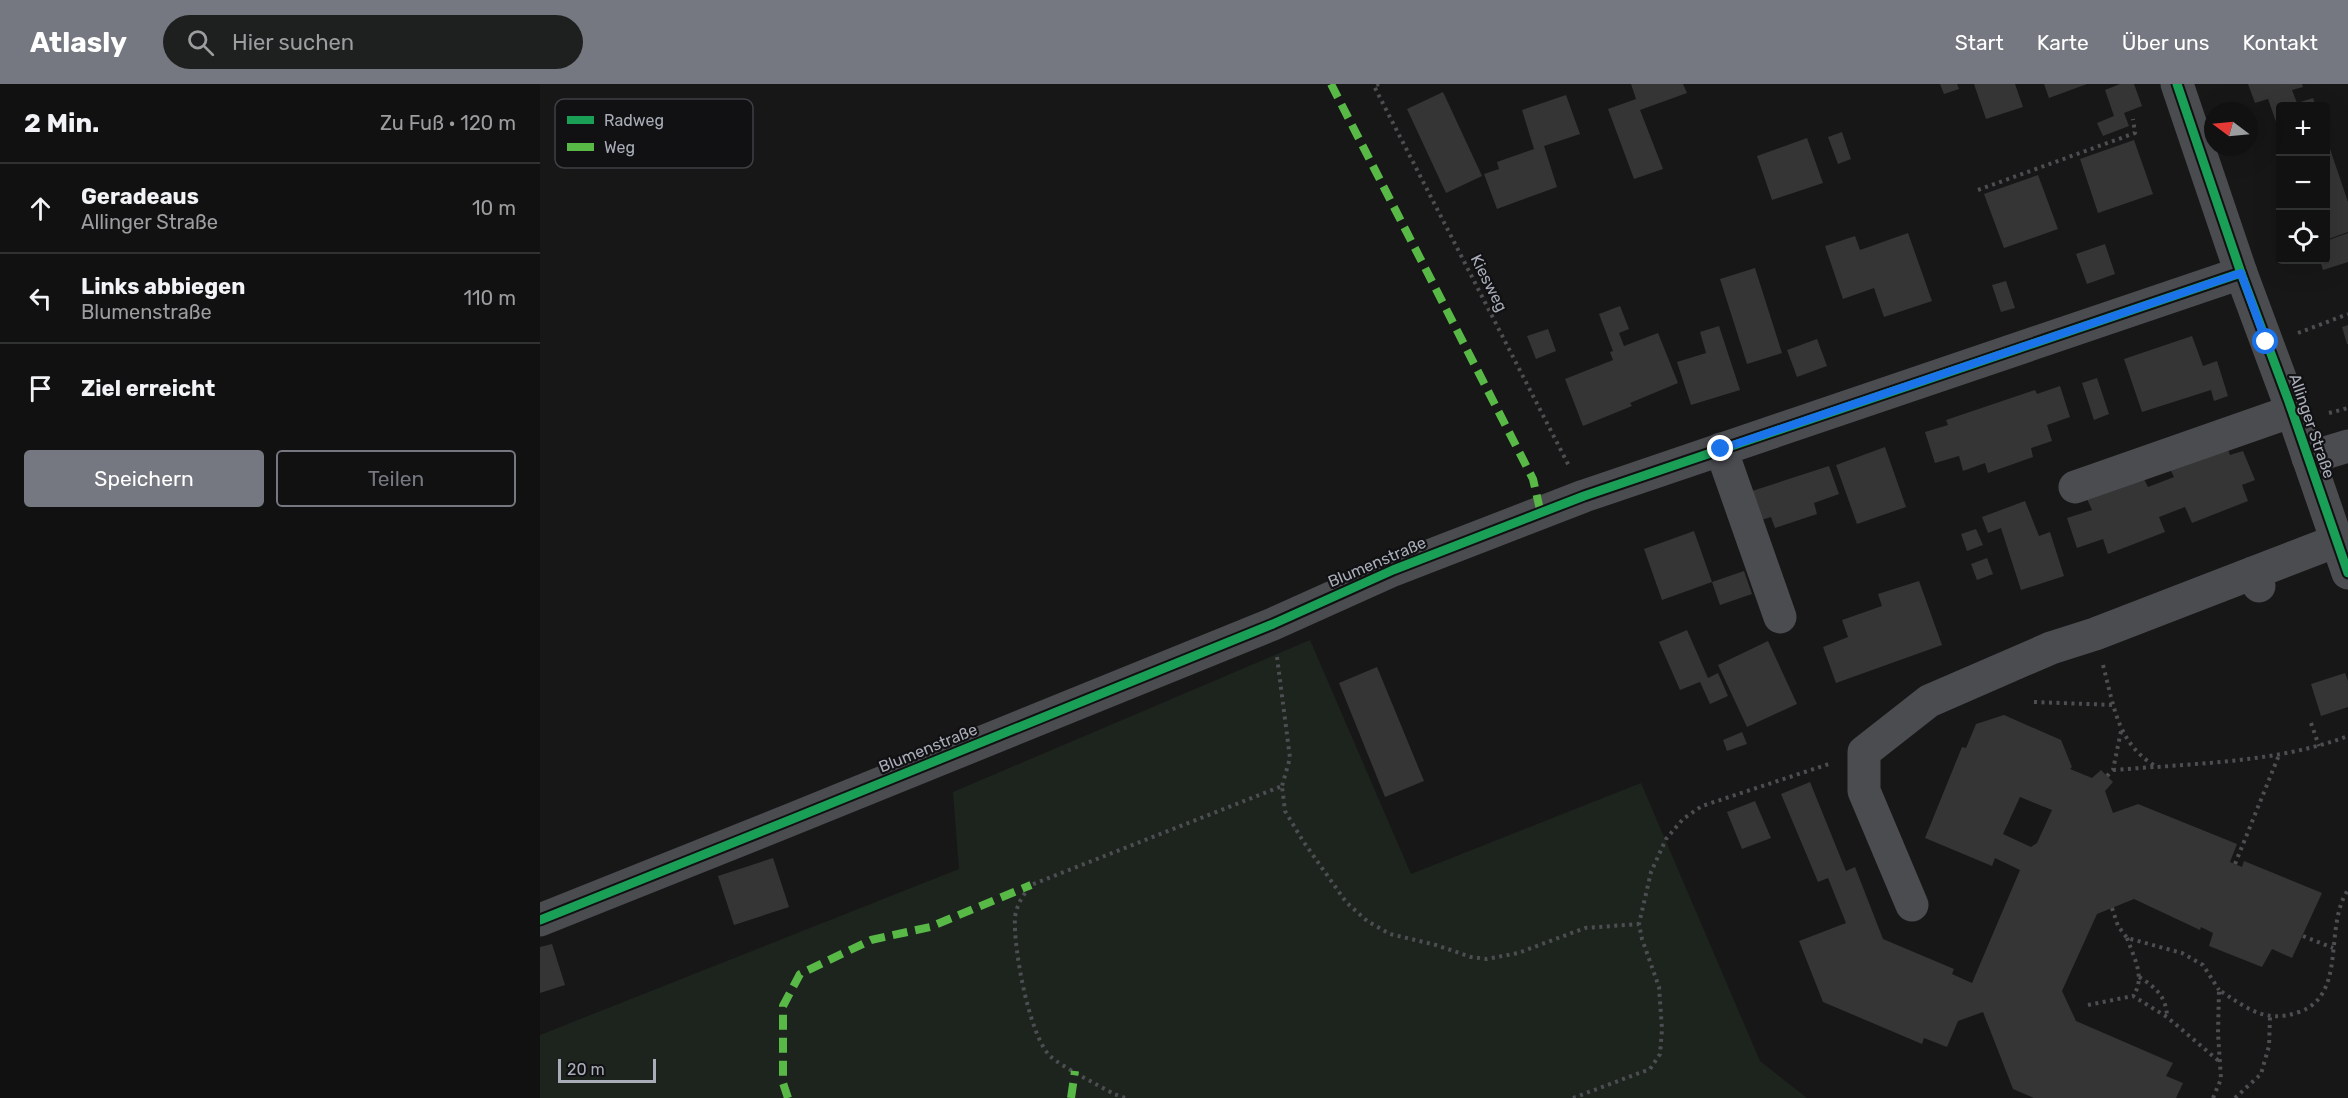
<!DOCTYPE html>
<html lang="de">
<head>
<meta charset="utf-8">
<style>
  body { margin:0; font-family:Rubik,sans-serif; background:#1e1f1f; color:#f1f3f6 }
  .controls { position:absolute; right:18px; top:18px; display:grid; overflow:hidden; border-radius:6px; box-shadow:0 6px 24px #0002 }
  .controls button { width:54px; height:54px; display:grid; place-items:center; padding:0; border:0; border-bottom:2px solid #303131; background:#111; color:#f1f3f6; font:30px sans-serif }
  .compass { position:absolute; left:1664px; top:18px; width:54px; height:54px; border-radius:50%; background:#111; box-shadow:0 6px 24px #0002; rotate:286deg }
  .scale { position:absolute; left:18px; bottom:15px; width:98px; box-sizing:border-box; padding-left:6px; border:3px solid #a8adb8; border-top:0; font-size:16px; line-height:21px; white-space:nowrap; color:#a8adb8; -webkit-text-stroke:4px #111113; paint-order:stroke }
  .stop { position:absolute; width:18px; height:18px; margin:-14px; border:4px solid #1a73e8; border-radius:50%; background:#fff }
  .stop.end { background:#1a73e8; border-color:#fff; box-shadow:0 2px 6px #0008 }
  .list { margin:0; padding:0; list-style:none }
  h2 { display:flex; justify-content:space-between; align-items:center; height:78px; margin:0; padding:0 24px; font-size:26px }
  h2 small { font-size:20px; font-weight:400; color:#9c9d9f }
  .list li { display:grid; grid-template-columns:39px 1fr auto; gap:18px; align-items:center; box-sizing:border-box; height:90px; padding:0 24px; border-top:2px solid #303131 }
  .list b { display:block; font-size:22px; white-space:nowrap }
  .list p { margin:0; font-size:20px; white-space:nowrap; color:#9c9d9f }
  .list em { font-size:20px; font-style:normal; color:#9c9d9f }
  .actions { display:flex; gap:12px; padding:18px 24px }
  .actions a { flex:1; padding:14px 0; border:2px solid #757880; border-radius:6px; text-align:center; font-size:21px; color:#757880 }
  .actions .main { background:#757880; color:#fff }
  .icon { flex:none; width:33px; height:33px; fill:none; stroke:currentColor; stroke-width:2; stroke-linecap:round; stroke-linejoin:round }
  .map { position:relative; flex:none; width:1808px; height:1014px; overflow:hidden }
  header { display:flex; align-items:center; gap:36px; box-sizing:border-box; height:84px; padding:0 30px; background:#757880; color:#fff }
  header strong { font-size:28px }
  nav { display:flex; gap:33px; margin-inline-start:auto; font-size:21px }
  .search { width:420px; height:54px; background:#1e1f1f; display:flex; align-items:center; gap:15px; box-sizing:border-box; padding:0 21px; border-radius:33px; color:#9c9d9f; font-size:22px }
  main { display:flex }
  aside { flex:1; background:#111 }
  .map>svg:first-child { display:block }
  .green { fill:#1d241e }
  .building { fill:#353536; fill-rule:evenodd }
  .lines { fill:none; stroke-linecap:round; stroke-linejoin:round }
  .path { stroke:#4d4e52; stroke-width:4; stroke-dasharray:3 4.5; stroke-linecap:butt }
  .minor { stroke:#4b4c50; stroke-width:33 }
  .quiet { stroke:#58b947; stroke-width:8; stroke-dasharray:15 8; stroke-linecap:butt }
  .cycleway-casing { stroke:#111113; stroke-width:13 }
  .cycleway { stroke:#1a9f57; stroke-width:9 }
  .route { stroke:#1a73e8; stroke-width:8 }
  .labels { text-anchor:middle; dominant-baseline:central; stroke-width:4.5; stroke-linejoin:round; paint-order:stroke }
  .street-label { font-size:16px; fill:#a8adb8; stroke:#111113 }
  .key { fill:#111113; stroke:#3e4045; stroke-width:1.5 }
  .key-label { font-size:16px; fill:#a8adb8 }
</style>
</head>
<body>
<header>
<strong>Atlasly</strong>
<div class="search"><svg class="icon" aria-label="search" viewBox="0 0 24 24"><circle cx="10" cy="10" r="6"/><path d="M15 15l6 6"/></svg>Hier suchen</div>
<nav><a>Start</a><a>Karte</a><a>Über uns</a><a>Kontakt</a></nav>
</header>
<main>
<aside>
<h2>2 Min.<small>Zu Fuß · 120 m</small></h2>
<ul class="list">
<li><svg class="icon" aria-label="ahead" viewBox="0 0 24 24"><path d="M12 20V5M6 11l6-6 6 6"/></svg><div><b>Geradeaus</b><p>Allinger Straße</p></div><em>10 m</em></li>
<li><svg class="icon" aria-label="left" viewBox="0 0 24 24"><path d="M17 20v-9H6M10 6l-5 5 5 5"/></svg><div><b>Links abbiegen</b><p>Blumenstraße</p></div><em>110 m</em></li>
<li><svg class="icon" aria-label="arrive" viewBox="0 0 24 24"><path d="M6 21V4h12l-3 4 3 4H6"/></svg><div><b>Ziel erreicht</b></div></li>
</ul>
<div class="actions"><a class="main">Speichern</a><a>Teilen</a></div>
</aside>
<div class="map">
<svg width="1808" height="1014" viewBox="0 0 1808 1014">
  <rect width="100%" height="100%" fill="#171717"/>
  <!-- green -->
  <polygon class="green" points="770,556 871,790 1101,699 1220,977 1267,1014 0,1014 0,951 419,785 413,708"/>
  <!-- building -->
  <g class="building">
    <polygon points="1091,0 1143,0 1147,9 1100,26 1123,85 1094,95 1068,25 1096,15"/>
    <polygon points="1400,0 1417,0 1419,5 1404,10"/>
    <polygon points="1434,0 1475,0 1483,23 1446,35"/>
    <polygon points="1504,0 1547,0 1509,14"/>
    <polygon points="1580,0 1594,0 1602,22 1584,29 1589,42 1563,52 1557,39 1574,32 1565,6"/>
    <polygon points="1708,0 1762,0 1763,3 1752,6 1757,19 1773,14 1776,22 1740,22 1740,49 1728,15 1715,19"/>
    <polygon points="903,8 942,92 906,109 867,25"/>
    <polygon points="1026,11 1040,50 1004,62 1017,103 957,125 944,90 959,85 957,78 994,65 982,26"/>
    <polygon points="1302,48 1311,75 1298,80 1288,53"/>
    <polygon points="1786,53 1808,118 1808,148 1786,156"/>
    <polygon points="1267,54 1283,99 1232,116 1217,72"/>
    <polygon points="1594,56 1613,110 1558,129 1540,75"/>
    <polygon points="1498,91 1518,145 1464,164 1444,110"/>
    <polygon points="1368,149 1392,217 1344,233 1334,204 1303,215 1285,162 1315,152 1320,166"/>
    <polygon points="1808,149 1808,178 1783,186 1780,176 1786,176 1786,157"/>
    <polygon points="1565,160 1575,190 1547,200 1536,170"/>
    <polygon points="1215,184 1242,269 1207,280 1180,195"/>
    <polygon points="1466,197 1475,224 1461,228 1452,201"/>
    <polygon points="1080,222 1089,245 1079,249 1084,262 1118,249 1138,299 1090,319 1092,322 1043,342 1025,295 1073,276 1070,268 1073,267 1059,230"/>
    <polygon points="1808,241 1808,260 1807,260 1802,243"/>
    <polygon points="1179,242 1200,306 1151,321 1137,278 1166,269 1160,248"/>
    <polygon points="1008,245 1016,267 996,275 987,252"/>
    <polygon points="1652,252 1663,282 1677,277 1688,312 1674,317 1671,306 1602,328 1584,275"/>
    <polygon points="1277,255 1287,282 1257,293 1247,266"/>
    <polygon points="1557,294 1569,330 1554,336 1542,299"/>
    <polygon points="1520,302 1530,333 1507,341 1512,357 1491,364 1493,373 1448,389 1445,379 1423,387 1419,372 1395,379 1385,348 1408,341 1406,336 1495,306 1497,310"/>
    <polygon points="1345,363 1366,423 1317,440 1296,381"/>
    <polygon points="1687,363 1690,371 1703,367 1715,396 1702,401 1708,417 1652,439 1645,423 1619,433 1625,448 1568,470 1563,455 1537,464 1527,434 1552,426 1547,415 1603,393 1608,403 1634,393 1630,385"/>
    <polygon points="1289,382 1299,410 1274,419 1277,430 1235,444 1231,433 1218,437 1209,408"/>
    <polygon points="1485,417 1499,452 1510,448 1524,492 1481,506 1461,444 1448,449 1442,433"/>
    <polygon points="1436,445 1443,461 1427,467 1421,450"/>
    <polygon points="1154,447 1172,498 1204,487 1212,510 1180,521 1172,498 1122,516 1104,465"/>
    <polygon points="1447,474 1453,490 1437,496 1431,480"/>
    <polygon points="1379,497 1402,561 1296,599 1283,563 1308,553 1302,536 1342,522 1338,510"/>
    <polygon points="1147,546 1168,594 1178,589 1188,612 1170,620 1160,598 1140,606 1119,558"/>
    <polygon points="1228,557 1257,620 1207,643 1178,581"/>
    <polygon points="837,583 884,697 845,713 799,599"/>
    <polygon points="1805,589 1808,597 1808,623 1781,632 1771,600"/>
    <path d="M1464,631L1521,656L1532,683L1530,685L1552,694L1561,686L1573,698L1565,707L1573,729L1598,720L1697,760L1690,778L1702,783L1704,777L1782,809L1752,874L1732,865L1722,883L1669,862L1673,849L1661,843L1660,846L1594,815L1557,830L1522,907L1536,937L1633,979L1626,992L1643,999L1636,1014H1494L1473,1005L1443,928L1418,937L1407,963L1384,954L1382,960L1283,918L1259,857L1306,839L1288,794L1278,798L1241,710L1270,698L1306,787L1315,783L1343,855L1414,885L1412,890L1432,899L1480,786L1455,774L1452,782L1385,754L1422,663L1426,664L1436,640ZM1480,713L1512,726L1497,759L1491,763L1463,750Z"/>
    <polygon points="1202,648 1207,660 1187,667 1183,656"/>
    <polygon points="1215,717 1231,754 1202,765 1187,728"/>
    <polygon points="233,774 249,823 194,841 178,792"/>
    <polygon points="12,860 25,901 0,909 0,863"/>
  </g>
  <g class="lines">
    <!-- path -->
    <g class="path">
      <polyline points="839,0 834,2 1029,382"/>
      <polyline points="1438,106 1595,49 1593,35"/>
      <polyline points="1758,249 1808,230"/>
      <polyline points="1789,329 1808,324"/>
      <polyline points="737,573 750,674 742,702"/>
      <path d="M1563,581C1574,622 1577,660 1617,683C1681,678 1747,675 1808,652"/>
      <polyline points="1494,618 1574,621"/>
      <polyline points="1771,639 1779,662"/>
      <polyline points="1573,686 1614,683"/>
      <polyline points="1567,692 1573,686 1581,647"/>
      <polyline points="1695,780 1739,671"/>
      <polyline points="1572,824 1578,842 1587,854 1642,869 1663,881 1679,906"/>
      <polyline points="1763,852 1793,864"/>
      <path d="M1587,854C1594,874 1606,894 1593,912"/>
      <path d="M1599,893C1615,903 1626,912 1627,932"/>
      <polyline points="1548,921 1593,912 1627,933 1680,978"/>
      <path d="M585,1014L574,1010C558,1001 522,983 510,972C489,951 473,863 475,833C477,820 483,811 491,801L742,702L745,727L763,757L806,818L827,837L850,850L896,861L931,873L947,875L978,869L1045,844L1099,840"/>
      <polyline points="1033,1014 1110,985 1120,970 1122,945 1119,903 1102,855 1099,840 1111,788 1126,755 1143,735 1162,722 1292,679"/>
      <path d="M1673,1014L1681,995L1678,949L1679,906C1707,924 1725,940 1759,928C1808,911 1783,843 1808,806"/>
      <polyline points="1695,1014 1721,990 1729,962 1730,933"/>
    </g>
    <!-- minor -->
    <g class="minor">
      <polyline points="1637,0 1701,189 1749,318 1808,489"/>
      <polyline points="1181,365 1240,533"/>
      <polyline points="1768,374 1808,362"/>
      <polyline points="1535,403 1752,327"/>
      <polyline points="1719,502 1713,489 1796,457"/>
      <polyline points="1372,821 1324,707 1324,668 1389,617 1511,564 1555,550 1713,489"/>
      <polyline points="0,836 250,736 733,540 853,486 1044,412 1701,189"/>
    </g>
    <!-- quiet -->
    <g class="quiet">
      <polyline points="791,0 993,395 1001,430"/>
      <polyline points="248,1014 243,999 243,922 260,890 331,856 390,843 491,801"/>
      <polyline points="531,1014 535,987"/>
    </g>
    <defs>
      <g id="cycleway">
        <polyline points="1637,0 1701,189 1749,318 1808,489"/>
        <polyline points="0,836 250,736 733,540 853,486 1044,412 1701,189"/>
      </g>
    </defs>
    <!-- cycleway casing -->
    <use href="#cycleway" class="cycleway-casing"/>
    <!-- cycleway -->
    <use href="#cycleway" class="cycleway"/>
  </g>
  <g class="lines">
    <!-- route -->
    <polyline class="route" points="1181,365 1701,189 1726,258"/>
  </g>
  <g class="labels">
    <!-- street labels -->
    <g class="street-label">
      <text transform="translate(949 199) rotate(63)">Kiesweg</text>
      <text transform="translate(1772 342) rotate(71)">Allinger Straße</text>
      <text transform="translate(837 478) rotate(-23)">Blumenstraße</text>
      <text transform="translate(388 664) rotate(-22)">Blumenstraße</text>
    </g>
  </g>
  <!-- legend -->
  <rect x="15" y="15" width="198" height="69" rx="9" class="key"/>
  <rect x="27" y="32" width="27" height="8" fill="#1a9f57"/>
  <rect x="27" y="59" width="27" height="8" fill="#58b947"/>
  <g class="key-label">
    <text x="64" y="42">Radweg</text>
    <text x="64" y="69">Weg</text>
  </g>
</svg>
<div class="controls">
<button>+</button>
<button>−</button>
<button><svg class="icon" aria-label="locate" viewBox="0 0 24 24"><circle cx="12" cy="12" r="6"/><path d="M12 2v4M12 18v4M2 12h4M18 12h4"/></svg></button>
</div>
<svg class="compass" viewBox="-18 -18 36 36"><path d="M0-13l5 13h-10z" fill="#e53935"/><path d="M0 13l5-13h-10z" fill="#9c9d9f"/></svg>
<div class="scale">20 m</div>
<div class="stop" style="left:1726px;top:258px"></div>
<div class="stop end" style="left:1181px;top:365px"></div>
</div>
</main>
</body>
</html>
